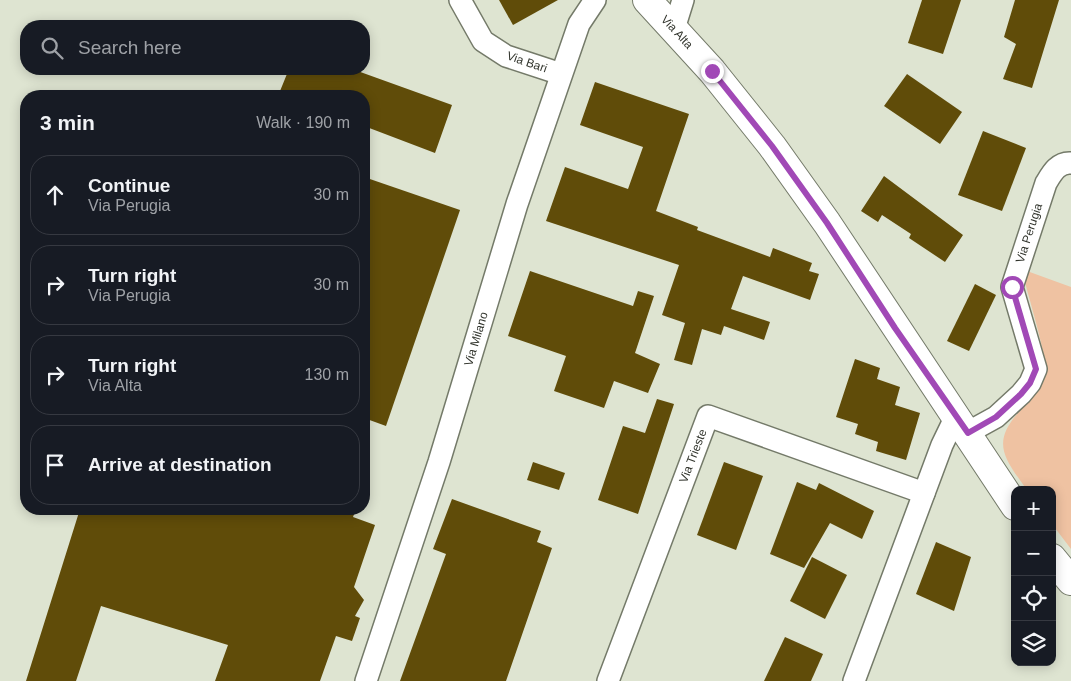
<!DOCTYPE html>
<html lang="en">
<head>
<meta charset="utf-8">
<style>
  body { margin:0; font-family:Helvetica,sans-serif; background:#242831; color:#f1f3f6 }
  .controls { position:absolute; right:15px; bottom:15px; display:grid; overflow:hidden; border-radius:10px; box-shadow:0 2px 12px #0003 }
  .controls button { width:45px; height:45px; display:grid; place-items:center; padding:0; border:0; border-bottom:1px solid #363941; background:#171b24; color:#f1f3f6; font:25px sans-serif }
  .stop { position:absolute; width:15px; height:15px; margin:-11px; border:4px solid #a149b6; border-radius:50%; background:#fff }
  .stop.end { background:#a149b6; border-color:#fff; box-shadow:0 1px 5px #0008 }
  .list { margin:0; padding:0; list-style:none }
  h2 { display:flex; justify-content:space-between; align-items:center; height:65px; margin:0; padding:0 20px; font-size:21px }
  h2 small { font-size:16px; font-weight:400; color:#9ea1a6 }
  .list li { display:grid; grid-template-columns:32px 1fr auto; gap:15px; align-items:center; box-sizing:border-box; height:80px; margin:0 10px 10px; padding:0 10px; border:1px solid #363941; border-radius:20px }
  .list b { display:block; font-size:19px; white-space:nowrap }
  .list p { margin:0; font-size:16px; white-space:nowrap; color:#9ea1a6 }
  .list em { font-size:16px; font-style:normal; color:#9ea1a6 }
  .icon { flex:none; width:28px; height:28px; fill:none; stroke:currentColor; stroke-width:2; stroke-linecap:round; stroke-linejoin:round }
  .map { position:relative; flex:none; width:1071px; height:681px; overflow:hidden }
  .search { position:absolute; background:#171b24; box-shadow:0 2px 12px #0003; left:20px; top:20px; width:350px; height:55px; display:flex; align-items:center; gap:12px; box-sizing:border-box; padding:0 18px; border-radius:20px; color:#9ea1a6; font-size:19px }
  .panel { position:absolute; background:#171b24; box-shadow:0 2px 12px #0003; left:20px; top:90px; width:350px; height:425px; border-radius:20px }
  .map>svg:first-child { display:block }
  .green { fill:#efc2a2 }
  .building { fill:#604c09 }
  .lines { fill:none; stroke-linecap:round; stroke-linejoin:round }
  .minor-casing { stroke:#747a69; stroke-width:24 }
  .secondary-casing { stroke:#747a69; stroke-width:30 }
  .minor { stroke:#fff; stroke-width:21 }
  .secondary { stroke:#fff; stroke-width:28 }
  .route { stroke:#a149b6; stroke-width:6 }
  .labels { text-anchor:middle; dominant-baseline:central; stroke-width:5; stroke-linejoin:round; paint-order:stroke }
  .street-label { font-size:12px; fill:#32352d; stroke:#fff }
</style>
</head>
<body>
<div class="map">
<svg width="1071" height="681" viewBox="0 0 1071 681">
  <rect width="100%" height="100%" fill="#dee4d1"/>
  <!-- green -->
  <path class="green" d="M1027,271L1071,287V549L1052,524V490H1027C1000,453 991,440 1026,404C1034,396 1042,388 1045,376C1049,362 1029,299 1025,282Z"/>
  <!-- building -->
  <g class="building">
    <polygon points="499,0 558,0 513,25"/>
    <polygon points="922,0 961,0 943,54 908,43"/>
    <polygon points="1015,0 1059,0 1032,88 1003,79 1016,44 1004,37"/>
    <polygon points="289,69 352,69 452,105 435,153 364,126 364,96 278,96"/>
    <polygon points="907,74 962,112 940,144 884,106"/>
    <polygon points="595,82 689,114 656,211 698,227 697,230 770,257 773,248 812,263 809,271 819,274 810,300 743,276 731,309 770,322 764,340 724,326 721,335 702,329 692,365 674,360 685,323 662,315 679,265 546,221 565,167 628,189 643,147 580,125"/>
    <polygon points="983,131 1026,148 1002,211 958,195"/>
    <polygon points="884,176 963,235 945,262 909,238 911,234 882,215 878,222 861,211"/>
    <polygon points="364,177 460,210 386,426 364,418"/>
    <polygon points="530,271 633,306 638,291 654,296 635,353 660,364 648,393 614,381 604,408 554,391 566,356 508,336"/>
    <polygon points="975,284 996,295 969,351 947,341"/>
    <polygon points="855,359 880,368 877,379 900,387 895,405 920,413 906,460 876,451 878,442 855,434 858,424 836,417"/>
    <polygon points="657,399 674,404 638,514 598,500 623,426 645,433"/>
    <polygon points="533,462 565,473 559,490 527,480"/>
    <polygon points="724,462 763,476 736,550 697,535"/>
    <polygon points="797,482 816,490 819,483 874,511 862,539 830,523 804,568 770,554"/>
    <polygon points="452,499 541,531 537,542 552,548 506,681 400,681 446,554 433,549"/>
    <polygon points="80,509 356,509 353,517 375,525 354,587 364,600 355,616 360,618 352,641 336,636 320,681 215,681 228,645 101,606 76,681 26,681"/>
    <polygon points="936,542 971,557 954,611 916,594"/>
    <polygon points="812,557 847,575 825,619 790,601"/>
    <polygon points="785,637 823,654 811,681 764,681"/>
  </g>
  <g class="lines">
    <defs>
      <g id="minor">
        <polyline points="460,0 483,41 506,56 561,74"/>
        <polyline points="674,29 683,0"/>
        <path d="M967,433L996,417L1021,394L1030,383L1036,369L1012,287L1046,183C1052,173 1058,162 1071,163"/>
        <polyline points="366,681 439,462 517,204 579,24 595,0"/>
        <polyline points="608,681 708,416 924,493"/>
        <polyline points="854,681 942,445 956,416"/>
      </g>
      <g id="secondary">
        <polyline points="647,0 712,71 772,146 827,223 1015,506"/>
        <polyline points="1052,558 1071,581"/>
      </g>
    </defs>
    <!-- minor casing -->
    <use href="#minor" class="minor-casing"/>
    <!-- secondary casing -->
    <use href="#secondary" class="secondary-casing"/>
    <!-- minor -->
    <use href="#minor" class="minor"/>
    <!-- secondary -->
    <use href="#secondary" class="secondary"/>
  </g>
  <g class="lines">
    <!-- route -->
    <polyline class="route" points="712,71 772,146 827,223 895,328 968,433 996,417 1021,394 1030,383 1036,369 1012,287"/>
  </g>
  <g class="labels">
    <!-- street labels -->
    <g class="street-label">
      <text transform="translate(677 32) rotate(47)">Via Alta</text>
      <text transform="translate(527 62) rotate(19)">Via Bari</text>
      <text transform="translate(1029 233) rotate(-72)">Via Perugia</text>
      <text transform="translate(476 339) rotate(-73)">Via Milano</text>
      <text transform="translate(693 456) rotate(-69)">Via Trieste</text>
    </g>
  </g>
</svg>
<div class="controls">
<button>+</button>
<button>−</button>
<button><svg class="icon" aria-label="locate" viewBox="0 0 24 24"><circle cx="12" cy="12" r="6"/><path d="M12 2v4M12 18v4M2 12h4M18 12h4"/></svg></button>
<button><svg class="icon" aria-label="layers" viewBox="0 0 24 24"><path d="M12 4l9 5-9 5-9-5zM3 14l9 5 9-5"/></svg></button>
</div>
<div class="stop" style="left:1012px;top:287px"></div>
<div class="stop end" style="left:712px;top:71px"></div>
<div class="search"><svg class="icon" aria-label="search" viewBox="0 0 24 24"><circle cx="10" cy="10" r="6"/><path d="M15 15l6 6"/></svg>Search here</div>
<section class="panel">
<h2>3 min<small>Walk · 190 m</small></h2>
<ul class="list">
<li><svg class="icon" aria-label="ahead" viewBox="0 0 24 24"><path d="M12 20V5M6 11l6-6 6 6"/></svg><div><b>Continue</b><p>Via Perugia</p></div><em>30 m</em></li>
<li><svg class="icon" aria-label="right" viewBox="0 0 24 24"><path d="M7 20v-9h11M14 6l5 5-5 5"/></svg><div><b>Turn right</b><p>Via Perugia</p></div><em>30 m</em></li>
<li><svg class="icon" aria-label="right" viewBox="0 0 24 24"><path d="M7 20v-9h11M14 6l5 5-5 5"/></svg><div><b>Turn right</b><p>Via Alta</p></div><em>130 m</em></li>
<li><svg class="icon" aria-label="arrive" viewBox="0 0 24 24"><path d="M6 21V4h12l-3 4 3 4H6"/></svg><div><b>Arrive at destination</b></div></li>
</ul>
</section>
</div>
</body>
</html>
